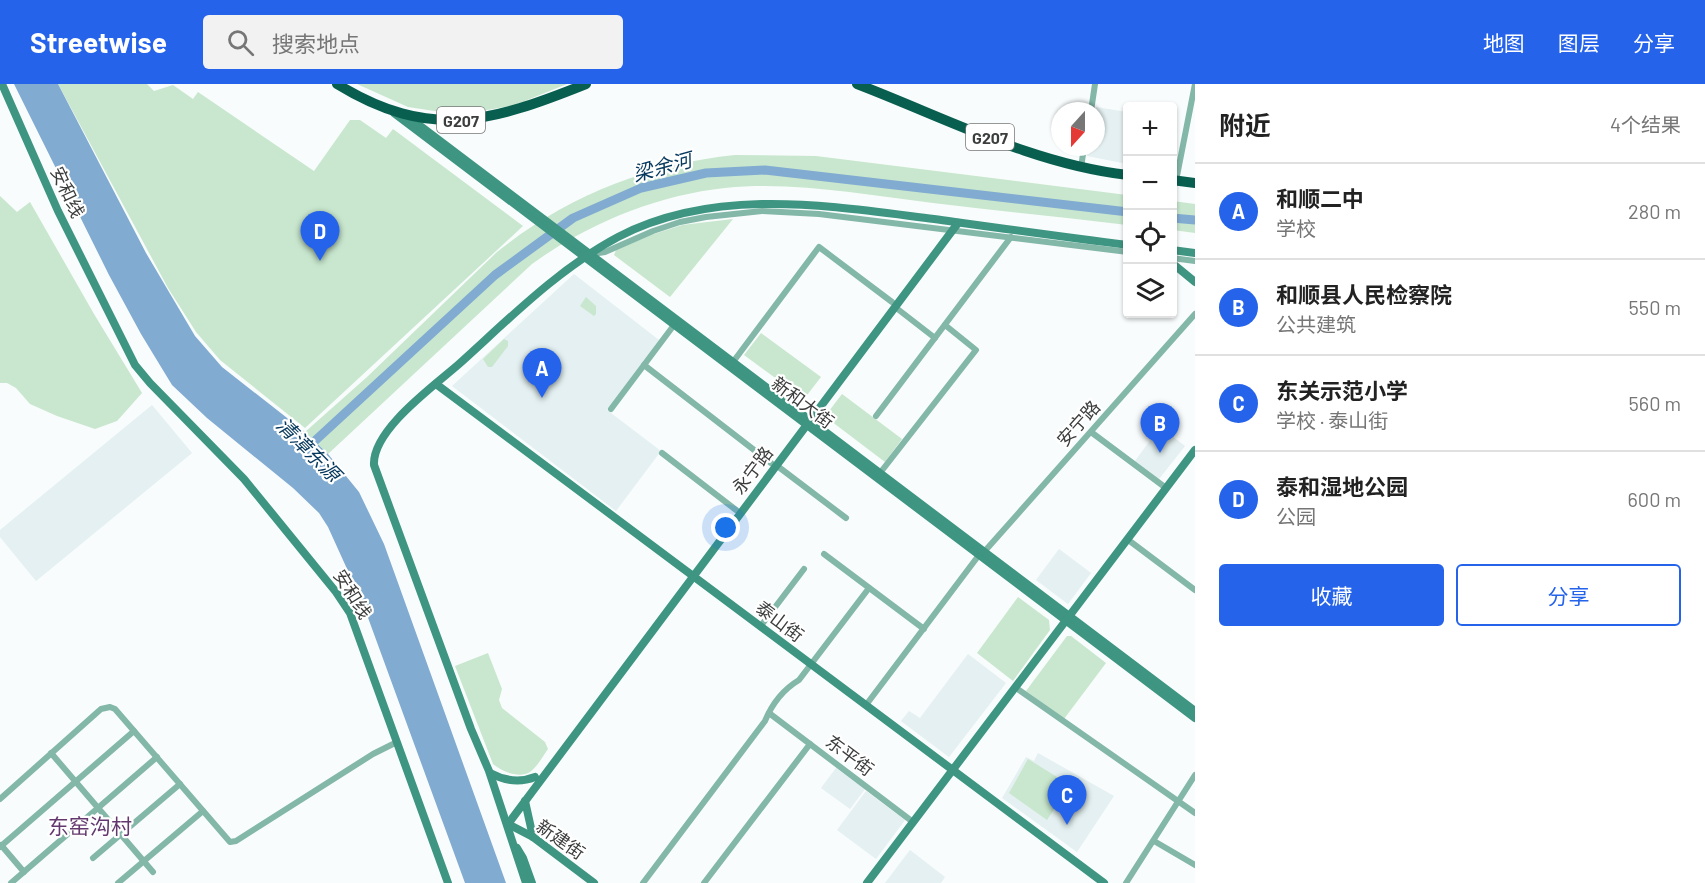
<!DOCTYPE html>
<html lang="zh">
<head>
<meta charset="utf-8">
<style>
  body { margin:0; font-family:Barlow,"Noto Sans SC",sans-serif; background:#f2f2f2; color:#222 }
  .controls { position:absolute; right:18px; top:18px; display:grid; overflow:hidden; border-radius:6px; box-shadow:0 2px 4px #0004 }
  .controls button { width:54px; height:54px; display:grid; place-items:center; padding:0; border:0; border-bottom:2px solid #e0e0e0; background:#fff; color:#222; font:30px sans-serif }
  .compass { position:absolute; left:1051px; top:18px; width:54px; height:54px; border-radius:50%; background:#fff; box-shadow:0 2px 4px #0004; rotate:201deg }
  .you { position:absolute; left:726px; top:444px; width:21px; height:21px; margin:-15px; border:4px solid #fff; border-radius:50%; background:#1a73e8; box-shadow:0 0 0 9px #1a73e833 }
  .badge { display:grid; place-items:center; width:39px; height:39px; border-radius:50%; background:#2563eb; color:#fff; font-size:20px; font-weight:700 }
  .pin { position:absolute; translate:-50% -50px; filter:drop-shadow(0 2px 3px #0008) }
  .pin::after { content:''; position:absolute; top:32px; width:21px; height:18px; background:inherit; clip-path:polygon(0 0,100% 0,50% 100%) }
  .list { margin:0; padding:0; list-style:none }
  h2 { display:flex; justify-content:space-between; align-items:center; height:78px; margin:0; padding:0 24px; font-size:26px }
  h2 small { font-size:20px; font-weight:400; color:#767676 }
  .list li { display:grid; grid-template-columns:39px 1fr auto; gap:18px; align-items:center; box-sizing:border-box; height:96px; padding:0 24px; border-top:2px solid #e0e0e0 }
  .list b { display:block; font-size:22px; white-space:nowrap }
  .list p { margin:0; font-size:20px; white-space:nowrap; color:#767676 }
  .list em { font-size:20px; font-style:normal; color:#767676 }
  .actions { display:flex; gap:12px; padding:18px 24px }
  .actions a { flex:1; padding:14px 0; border:2px solid #2563eb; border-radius:6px; text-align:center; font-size:21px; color:#2563eb }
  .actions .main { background:#2563eb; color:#fff }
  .icon { flex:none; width:33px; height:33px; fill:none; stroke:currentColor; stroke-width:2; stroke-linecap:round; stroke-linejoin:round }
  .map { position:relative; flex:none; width:1195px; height:799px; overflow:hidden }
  header { display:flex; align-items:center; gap:36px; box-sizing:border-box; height:84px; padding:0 30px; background:#2563eb; color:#fff }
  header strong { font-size:28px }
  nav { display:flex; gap:33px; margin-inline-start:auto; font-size:21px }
  .search { width:420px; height:54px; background:#f2f2f2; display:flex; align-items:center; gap:15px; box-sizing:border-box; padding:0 21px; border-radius:6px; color:#767676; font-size:22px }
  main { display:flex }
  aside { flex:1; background:#fff }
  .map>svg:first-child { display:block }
  .built { fill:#e4f0f1 }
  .green { fill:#c8e7ce }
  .water { fill:#81abd1 }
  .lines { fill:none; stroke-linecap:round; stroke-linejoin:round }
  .river { stroke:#81abd1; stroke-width:9 }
  .street { stroke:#83b7a8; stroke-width:6 }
  .secondary { stroke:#3e9581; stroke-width:8 }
  .highway { stroke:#095f4f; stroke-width:10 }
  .labels { text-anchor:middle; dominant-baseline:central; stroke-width:4.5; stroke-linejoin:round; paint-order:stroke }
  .shield { fill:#fff; stroke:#767777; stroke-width:1.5 }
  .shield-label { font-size:16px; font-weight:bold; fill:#3c3d3d }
  .street-label { font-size:18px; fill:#3c3d3d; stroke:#fff }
  .water-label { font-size:20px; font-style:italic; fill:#06385d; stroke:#fff }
  .quarter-label { font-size:21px; fill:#63386f; stroke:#fff }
</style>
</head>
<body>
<header>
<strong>Streetwise</strong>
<div class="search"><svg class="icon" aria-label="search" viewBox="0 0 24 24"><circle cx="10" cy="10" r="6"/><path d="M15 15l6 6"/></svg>搜索地点</div>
<nav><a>地图</a><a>图层</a><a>分享</a></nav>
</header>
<main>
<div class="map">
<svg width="1195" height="799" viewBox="0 0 1195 799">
  <rect width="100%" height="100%" fill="#f8fcfc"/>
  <!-- built -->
  <g class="built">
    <polygon points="1096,23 1127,28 1127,80 1087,72 1089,63 1096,63"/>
    <polygon points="574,190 659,256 607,326 661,367 616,427 452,302"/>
    <polygon points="152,321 192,369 36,497 0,453 0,446"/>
    <polygon points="1160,343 1185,362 1159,395 1135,377"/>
    <polygon points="1059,465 1091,489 1068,520 1036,496"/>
    <polygon points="968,570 1006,599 949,673 901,637 909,627 920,634"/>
    <polygon points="1038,669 1114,712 1077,768 1002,714 1026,673 1034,677"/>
    <polygon points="836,684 865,705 850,725 821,704"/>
    <polygon points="866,707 905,736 876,775 837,746"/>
    <polygon points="910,766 945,793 941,799 885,799"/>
  </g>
  <!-- green -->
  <g class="green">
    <polygon points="58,0 147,0 154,7 173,1 193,15 198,8 314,87 350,36 360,36 386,54 393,45 523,142 305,344 220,276 196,248 168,204"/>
    <polygon points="357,0 567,0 515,21 470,29 441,28 408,23"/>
    <path d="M735,71L816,72L1127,111V141C1063,133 998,127 933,119C865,111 794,97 725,104C657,111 587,140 532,180L328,370L305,348L367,293L497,168C565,113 647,80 735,71Z"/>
    <polygon points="0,112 17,128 30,118 94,230 142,309 117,337 95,345 57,332 30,320 16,304 7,299 0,299"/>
    <polygon points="1173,117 1195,120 1195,149 1173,146"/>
    <polygon points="733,135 670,213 614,171 616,166 651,151 682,141"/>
    <polygon points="586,213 596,222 596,230 594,232 580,222"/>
    <polygon points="761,249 821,293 804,315 744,271"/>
    <polygon points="504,255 508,257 508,262 492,283 488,283 483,275"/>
    <polygon points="842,310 902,355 885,378 827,334 826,331"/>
    <polygon points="1018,513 1049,536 1050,546 1013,597 977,569"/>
    <polygon points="1067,552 1071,552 1106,579 1064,635 1026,607"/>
    <path d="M488,569L502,605L499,616L502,624L545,658L548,665C543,672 537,683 530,688C519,695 501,687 493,680L455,582Z"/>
    <polygon points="1028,675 1070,701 1047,736 1009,709"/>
  </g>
  <!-- water -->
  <polygon class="water" points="14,0 58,0 146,169 195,252 222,283 305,348 328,370 359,408 384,460 506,799 465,799 363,520 328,443 319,429 293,404 207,334 172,301 141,250 109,191"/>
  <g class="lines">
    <!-- river -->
    <g class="river">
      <polyline points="1172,134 1195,136"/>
      <polyline points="306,365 495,191 573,134 641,104 706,89 765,86 1128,128"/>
    </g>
    <!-- street -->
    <g class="street">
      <polyline points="1091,27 1095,0"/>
      <polyline points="1081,84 1084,63"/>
      <polyline points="1176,97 1195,0"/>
      <polyline points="592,170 605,168 653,147 680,138 706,133 762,127 819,130 1128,168"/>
      <polyline points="1172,174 1195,177"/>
      <polyline points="895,223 935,254"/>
      <polyline points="733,278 819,163 892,218"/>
      <polyline points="644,281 771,379"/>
      <polyline points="611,325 674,241"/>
      <polyline points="876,332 1011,153"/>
      <polyline points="1091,348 1166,404"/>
      <polyline points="662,369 736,426"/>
      <polyline points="776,381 846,434"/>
      <polyline points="880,389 976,266 945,241"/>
      <polyline points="1131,458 1195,506"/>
      <polyline points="984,468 1195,230"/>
      <polyline points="824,470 924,545"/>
      <polyline points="760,543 804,485"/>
      <polyline points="1019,606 1195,729"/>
      <polyline points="866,621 979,471"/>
      <polyline points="769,629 913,738"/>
      <polyline points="51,669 153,788"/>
      <polyline points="0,715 101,625 110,623 115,625 230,758 236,757 373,670 397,658"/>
      <polyline points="1154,757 1195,781"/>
      <polyline points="1,761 24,788"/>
      <polyline points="0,763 134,647"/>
      <polyline points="93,774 180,700"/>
      <polyline points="11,799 157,673"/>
      <polyline points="118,799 203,727"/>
      <path d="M643,799L765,637C772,620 784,605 799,596L869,504"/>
      <polyline points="704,799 810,660"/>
      <polyline points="1126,799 1195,691"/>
    </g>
    <!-- secondary -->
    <g class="secondary">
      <polyline points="2,0 58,127 135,281 150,299 244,395 336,508 350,529 448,799"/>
      <polyline points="394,29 1195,634"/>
      <polyline points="407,32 1195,627"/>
      <polyline points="1172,166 1195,169"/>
      <polyline points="1172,179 1195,198"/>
      <polyline points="436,300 1104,799"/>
      <path d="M490,689C505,697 520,699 535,693"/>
      <polyline points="525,717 533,753"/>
      <polyline points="517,764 523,774 532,799"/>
      <path d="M526,799L489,687L471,645L374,381C372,346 434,302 459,280C509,235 558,185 618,153C716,102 830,122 934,135C999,144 1063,153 1128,161"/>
      <polyline points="594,799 533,753 508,740 958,139"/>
      <polyline points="867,799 1195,366"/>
    </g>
    <!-- highway -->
    <g class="highway">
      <path d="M337,0C430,57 491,38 586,0"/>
      <path d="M857,0C946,34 1032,80 1128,91"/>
      <polyline points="1172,96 1195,99"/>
    </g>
  </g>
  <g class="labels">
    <!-- shield labels -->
    <g class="shield">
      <rect x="437" y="23" width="48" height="26" rx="4.5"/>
      <rect x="966" y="40" width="48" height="26" rx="4.5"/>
    </g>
    <g class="shield-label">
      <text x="461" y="36">G207</text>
      <text x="990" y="53">G207</text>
    </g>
    <!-- street labels -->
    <g class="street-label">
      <text transform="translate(68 108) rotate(65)">安和线</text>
      <text transform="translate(803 318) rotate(37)">新和大街</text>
      <text transform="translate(1078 339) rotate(-48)">安宁路</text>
      <text transform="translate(752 386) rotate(-53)">永宁路</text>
      <text transform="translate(353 510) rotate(58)">安和线</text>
      <text transform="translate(780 537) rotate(37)">泰山街</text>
      <text transform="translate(850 671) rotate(37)">东平街</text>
      <text transform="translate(561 755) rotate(35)">新建街</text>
    </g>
    <!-- water labels -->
    <g class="water-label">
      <text transform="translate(662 82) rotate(-15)">梁余河</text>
      <text transform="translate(309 365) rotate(45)">清漳东源</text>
    </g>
    <!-- quarter labels -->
    <g class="quarter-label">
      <text x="90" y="741">东窑沟村</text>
    </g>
  </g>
</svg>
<div class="controls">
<button>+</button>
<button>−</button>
<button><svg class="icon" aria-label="locate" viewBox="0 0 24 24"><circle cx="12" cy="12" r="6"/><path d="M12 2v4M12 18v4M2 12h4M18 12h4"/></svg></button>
<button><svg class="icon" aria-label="layers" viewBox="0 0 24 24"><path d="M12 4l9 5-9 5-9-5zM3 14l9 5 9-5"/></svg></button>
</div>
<svg class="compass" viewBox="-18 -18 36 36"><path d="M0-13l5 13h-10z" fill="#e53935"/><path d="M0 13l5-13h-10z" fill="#767676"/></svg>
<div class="you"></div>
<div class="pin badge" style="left:542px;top:314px">A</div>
<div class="pin badge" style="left:1160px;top:369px">B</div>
<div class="pin badge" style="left:1067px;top:741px">C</div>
<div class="pin badge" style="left:320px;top:177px">D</div>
</div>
<aside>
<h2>附近<small>4个结果</small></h2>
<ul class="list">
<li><span class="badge">A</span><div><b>和顺二中</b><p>学校</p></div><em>280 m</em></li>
<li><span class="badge">B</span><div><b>和顺县人民检察院</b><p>公共建筑</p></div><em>550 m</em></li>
<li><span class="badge">C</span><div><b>东关示范小学</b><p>学校 · 泰山街</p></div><em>560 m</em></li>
<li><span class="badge">D</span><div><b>泰和湿地公园</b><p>公园</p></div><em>600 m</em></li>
</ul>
<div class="actions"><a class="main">收藏</a><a>分享</a></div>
</aside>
</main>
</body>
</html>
